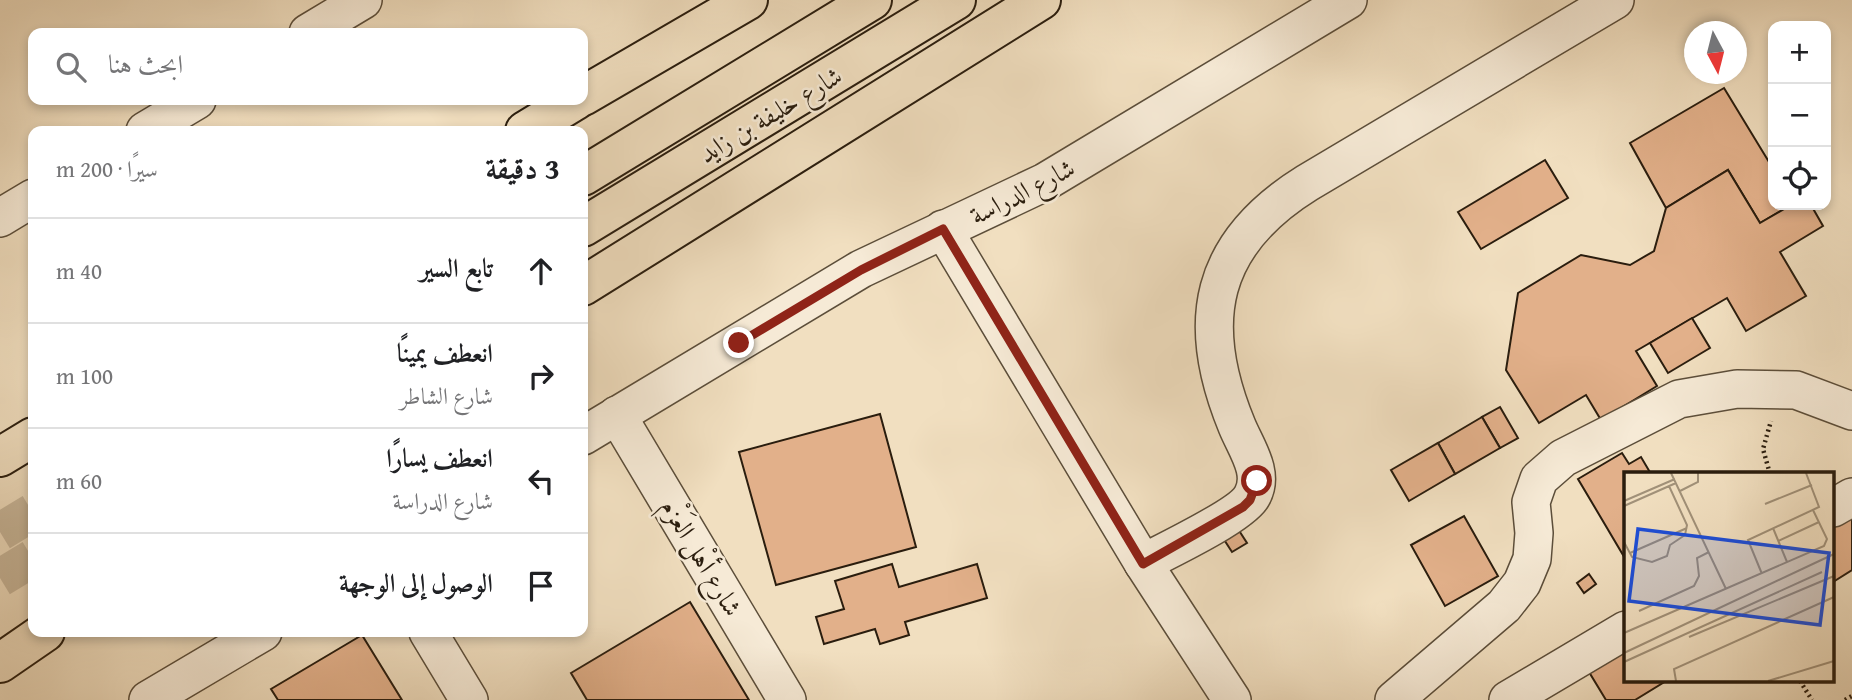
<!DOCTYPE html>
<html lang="ar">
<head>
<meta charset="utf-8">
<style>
  body { margin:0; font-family:"Gentium Book Plus",Amiri,serif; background:#f6f6f6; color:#202124; direction:rtl }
  .controls { position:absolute; right:21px; top:21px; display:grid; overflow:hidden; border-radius:14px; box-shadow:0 4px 10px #0003 }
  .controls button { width:63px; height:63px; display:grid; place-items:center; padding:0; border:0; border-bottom:2px solid #e0e0e0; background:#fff; color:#202124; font:35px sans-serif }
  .compass { position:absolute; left:1684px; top:21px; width:63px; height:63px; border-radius:50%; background:#fff; box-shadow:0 4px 10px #0003; rotate:173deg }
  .stop { position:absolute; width:21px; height:21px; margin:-16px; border:5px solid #8f2418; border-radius:50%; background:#fff }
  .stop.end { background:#8f2418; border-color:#fff; box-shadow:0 2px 7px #0008 }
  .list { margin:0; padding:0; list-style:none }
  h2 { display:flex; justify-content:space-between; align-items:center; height:91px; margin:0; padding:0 28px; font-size:30px }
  h2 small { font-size:23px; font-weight:400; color:#757577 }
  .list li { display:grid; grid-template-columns:46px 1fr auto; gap:21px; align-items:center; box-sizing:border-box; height:105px; padding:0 28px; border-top:2px solid #e0e0e0 }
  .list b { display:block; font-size:26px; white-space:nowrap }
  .list p { margin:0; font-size:23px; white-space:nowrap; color:#757577 }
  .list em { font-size:23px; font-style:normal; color:#757577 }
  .icon { flex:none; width:38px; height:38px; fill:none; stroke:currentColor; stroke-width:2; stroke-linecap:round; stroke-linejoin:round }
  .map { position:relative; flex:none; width:1852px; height:700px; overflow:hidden; direction:ltr }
  .search { position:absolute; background:#fff; box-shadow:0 4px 10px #0003; left:28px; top:28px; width:560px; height:77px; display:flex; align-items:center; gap:18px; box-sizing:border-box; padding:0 24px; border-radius:14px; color:#757577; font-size:26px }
  .panel { position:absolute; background:#fff; box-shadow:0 4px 10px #0003; left:28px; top:126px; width:560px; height:511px; border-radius:14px; direction:rtl }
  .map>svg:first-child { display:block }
  .building { fill:#e2b08a; stroke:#2a1d0e; stroke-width:2 }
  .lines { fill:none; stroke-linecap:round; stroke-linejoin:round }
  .highway-tunnel { stroke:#c9b89c; stroke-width:38; stroke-dasharray:38 19; stroke-linecap:butt }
  .minor-casing { stroke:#5c4e3a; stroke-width:40 }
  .major-casing { stroke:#2a1d0e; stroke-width:42 }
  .highway-casing { stroke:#2a1d0e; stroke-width:42 }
  .path { stroke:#2a1d0e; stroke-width:4.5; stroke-dasharray:2 3.5; stroke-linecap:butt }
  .minor { stroke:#f6ead6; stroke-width:37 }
  .major { stroke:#f1dfc0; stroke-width:38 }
  .highway { stroke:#f1dfc0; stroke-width:38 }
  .route { stroke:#8f2418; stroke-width:9 }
  .labels { text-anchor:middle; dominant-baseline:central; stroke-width:5; stroke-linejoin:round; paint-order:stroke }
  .street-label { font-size:26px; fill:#2a1d0e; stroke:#f6ead6 }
  .inset-road { fill:none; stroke:#a19179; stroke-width:2 }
  .view { fill:#1d4ed8; fill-opacity:0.15; stroke:#1d4ed8; stroke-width:3.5 }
  .inset-edge { fill:none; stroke:#2a1d0e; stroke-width:3.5 }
</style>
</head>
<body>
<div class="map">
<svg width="1852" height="700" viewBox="0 0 1852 700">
  <rect width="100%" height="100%" fill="#f1dfc0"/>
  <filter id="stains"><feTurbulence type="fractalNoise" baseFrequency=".00286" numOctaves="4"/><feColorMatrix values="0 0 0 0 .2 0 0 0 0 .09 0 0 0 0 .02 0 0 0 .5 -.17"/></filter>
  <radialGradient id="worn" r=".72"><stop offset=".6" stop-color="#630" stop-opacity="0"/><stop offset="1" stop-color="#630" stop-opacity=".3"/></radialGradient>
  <!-- building -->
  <g class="building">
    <polygon points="1724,88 1769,162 1773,160 1773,205 1791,205 1760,223 1728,170 1666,208 1630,143"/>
    <polygon points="1545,160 1568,198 1481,249 1458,212"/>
    <polygon points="1728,170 1760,223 1791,205 1811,205 1823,226 1780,252 1806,296 1746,331 1727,298 1636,351 1657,386 1601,420 1586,395 1539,423 1506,370 1518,293 1581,255 1630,265 1654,251 1666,208"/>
    <polygon points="1692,318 1710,348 1668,373 1650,343"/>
    <polygon points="1500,407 1518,438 1500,448 1482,417"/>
    <polygon points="880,414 916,547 776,585 739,452"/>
    <polygon points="1482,417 1500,448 1455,474 1438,443"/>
    <polygon points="1438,443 1455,474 1409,501 1391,470"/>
    <polygon points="1622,453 1629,464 1641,457 1651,474 1626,474 1626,560 1578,479"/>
    <polygon points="1852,513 1852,570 1833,582 1833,525"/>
    <polygon points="1464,516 1498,576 1445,606 1411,545"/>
    <polygon points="1238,529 1247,543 1232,552 1223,538"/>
    <polygon points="892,564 899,587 977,564 987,598 905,622 909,635 880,644 875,629 824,644 816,617 844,609 835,581"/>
    <polygon points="1589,574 1596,584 1584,593 1577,583"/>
    <polygon points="690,602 749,700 587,700 571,673"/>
    <polygon points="362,635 402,700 278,700 271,689"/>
    <polygon points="1626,643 1626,681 1666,681 1635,700 1606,700 1586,667"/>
  </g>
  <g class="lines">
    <!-- highway-tunnel -->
    <g class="highway-tunnel">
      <polyline points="0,532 33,512"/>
      <polyline points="0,578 33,558"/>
    </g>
    <defs>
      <g id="minor">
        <polyline points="308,33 363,0"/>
        <polyline points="145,131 197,100"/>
        <polyline points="0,218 33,198"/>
        <polyline points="943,229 1143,563 1232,700"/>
        <polyline points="617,415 787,700"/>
        <polyline points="583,436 861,269 1045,182 1348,0"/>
        <polyline points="1833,508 1852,497"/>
        <path d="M1143,563C1166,551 1242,515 1252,496C1265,473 1246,448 1237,426C1194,322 1209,244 1307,183L1615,0"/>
        <polyline points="428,632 469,700"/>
        <polyline points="148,700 263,632"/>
        <polyline points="1394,700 1504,606 1522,583 1532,559 1534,533 1531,502 1539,479 1563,458 1679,399 1737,389 1796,390 1852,411"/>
        <polyline points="1508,700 1626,630"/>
      </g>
      <g id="major">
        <polyline points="583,96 748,0"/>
        <polyline points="525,131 576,100"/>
        <polyline points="583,286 1041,0"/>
        <polyline points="0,457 33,437"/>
        <polyline points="0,663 45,632"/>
      </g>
      <g id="highway">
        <polyline points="583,176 872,0"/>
        <polyline points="583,227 956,0"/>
      </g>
    </defs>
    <!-- minor casing -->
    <use href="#minor" class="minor-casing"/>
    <!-- major casing -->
    <use href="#major" class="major-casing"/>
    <!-- highway casing -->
    <use href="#highway" class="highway-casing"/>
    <!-- path -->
    <g class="path">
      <polyline points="1770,474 1763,449 1771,421"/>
      <polyline points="1800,681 1812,700"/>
      <polyline points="1845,700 1852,696"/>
    </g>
    <!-- minor -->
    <use href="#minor" class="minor"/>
    <!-- major -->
    <use href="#major" class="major"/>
    <!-- highway -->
    <use href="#highway" class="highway"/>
  </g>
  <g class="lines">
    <!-- route -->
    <polyline class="route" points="739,343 861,270 943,229 1143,564 1243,507 1250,500 1257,481"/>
  </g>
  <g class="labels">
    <!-- street labels -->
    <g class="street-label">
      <text transform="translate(770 114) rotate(-31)">شارع خليفة بن زايد</text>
      <text transform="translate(1022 191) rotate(-27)">شارع الدراسة</text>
      <text transform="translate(702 557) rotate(59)">شارع أهْل العَزْم</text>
    </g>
  </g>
  <!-- overview -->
  <g transform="translate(1624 472)">
    <rect width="210" height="210" fill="#f1dfc0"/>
    <path class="inset-road" d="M47,1L102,117M56,19L74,10V1M0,29L51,7M141,32L188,13M0,34L52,11M149,56L163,90M154,69L195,50M0,70L8,85L28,90L43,84L46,73L61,63L63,53L45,14M6,81L63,56M138,102L124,68L195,35L182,1M15,139L70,114L75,104L73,86L85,80M0,161L200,74L203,67L189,38M65,165L210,104M0,181L210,82M0,190L198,100M52,209L50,197L210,125M144,209L210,189"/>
    <path class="view" d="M14,57L205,81L196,153L5,129Z"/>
    <rect width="210" height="210" class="inset-edge"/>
  </g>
  <rect width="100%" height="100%" filter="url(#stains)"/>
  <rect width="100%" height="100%" fill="url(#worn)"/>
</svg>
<div class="controls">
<button>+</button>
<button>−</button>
<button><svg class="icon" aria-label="locate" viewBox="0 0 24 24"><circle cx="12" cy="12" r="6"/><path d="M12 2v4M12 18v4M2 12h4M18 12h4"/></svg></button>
</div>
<svg class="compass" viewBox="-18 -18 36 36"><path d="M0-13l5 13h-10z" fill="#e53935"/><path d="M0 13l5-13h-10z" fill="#757577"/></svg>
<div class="stop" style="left:1257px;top:481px"></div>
<div class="stop end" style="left:739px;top:343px"></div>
<div class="search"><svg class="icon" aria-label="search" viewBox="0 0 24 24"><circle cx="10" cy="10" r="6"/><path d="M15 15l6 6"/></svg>ابحث هنا</div>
<section class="panel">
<h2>3 دقيقة<small>سيرًا · 200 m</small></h2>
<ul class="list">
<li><svg class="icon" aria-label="ahead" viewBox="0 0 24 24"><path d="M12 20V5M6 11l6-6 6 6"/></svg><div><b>تابع السير</b></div><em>40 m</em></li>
<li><svg class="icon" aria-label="right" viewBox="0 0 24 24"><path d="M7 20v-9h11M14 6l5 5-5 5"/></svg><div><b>انعطف يمينًا</b><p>شارع الشاطر</p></div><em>100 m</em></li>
<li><svg class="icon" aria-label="left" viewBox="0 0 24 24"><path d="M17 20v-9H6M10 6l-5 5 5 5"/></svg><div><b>انعطف يسارًا</b><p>شارع الدراسة</p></div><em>60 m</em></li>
<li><svg class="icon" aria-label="arrive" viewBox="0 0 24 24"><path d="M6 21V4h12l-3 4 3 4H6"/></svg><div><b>الوصول إلى الوجهة</b></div></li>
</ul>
</section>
</div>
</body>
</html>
